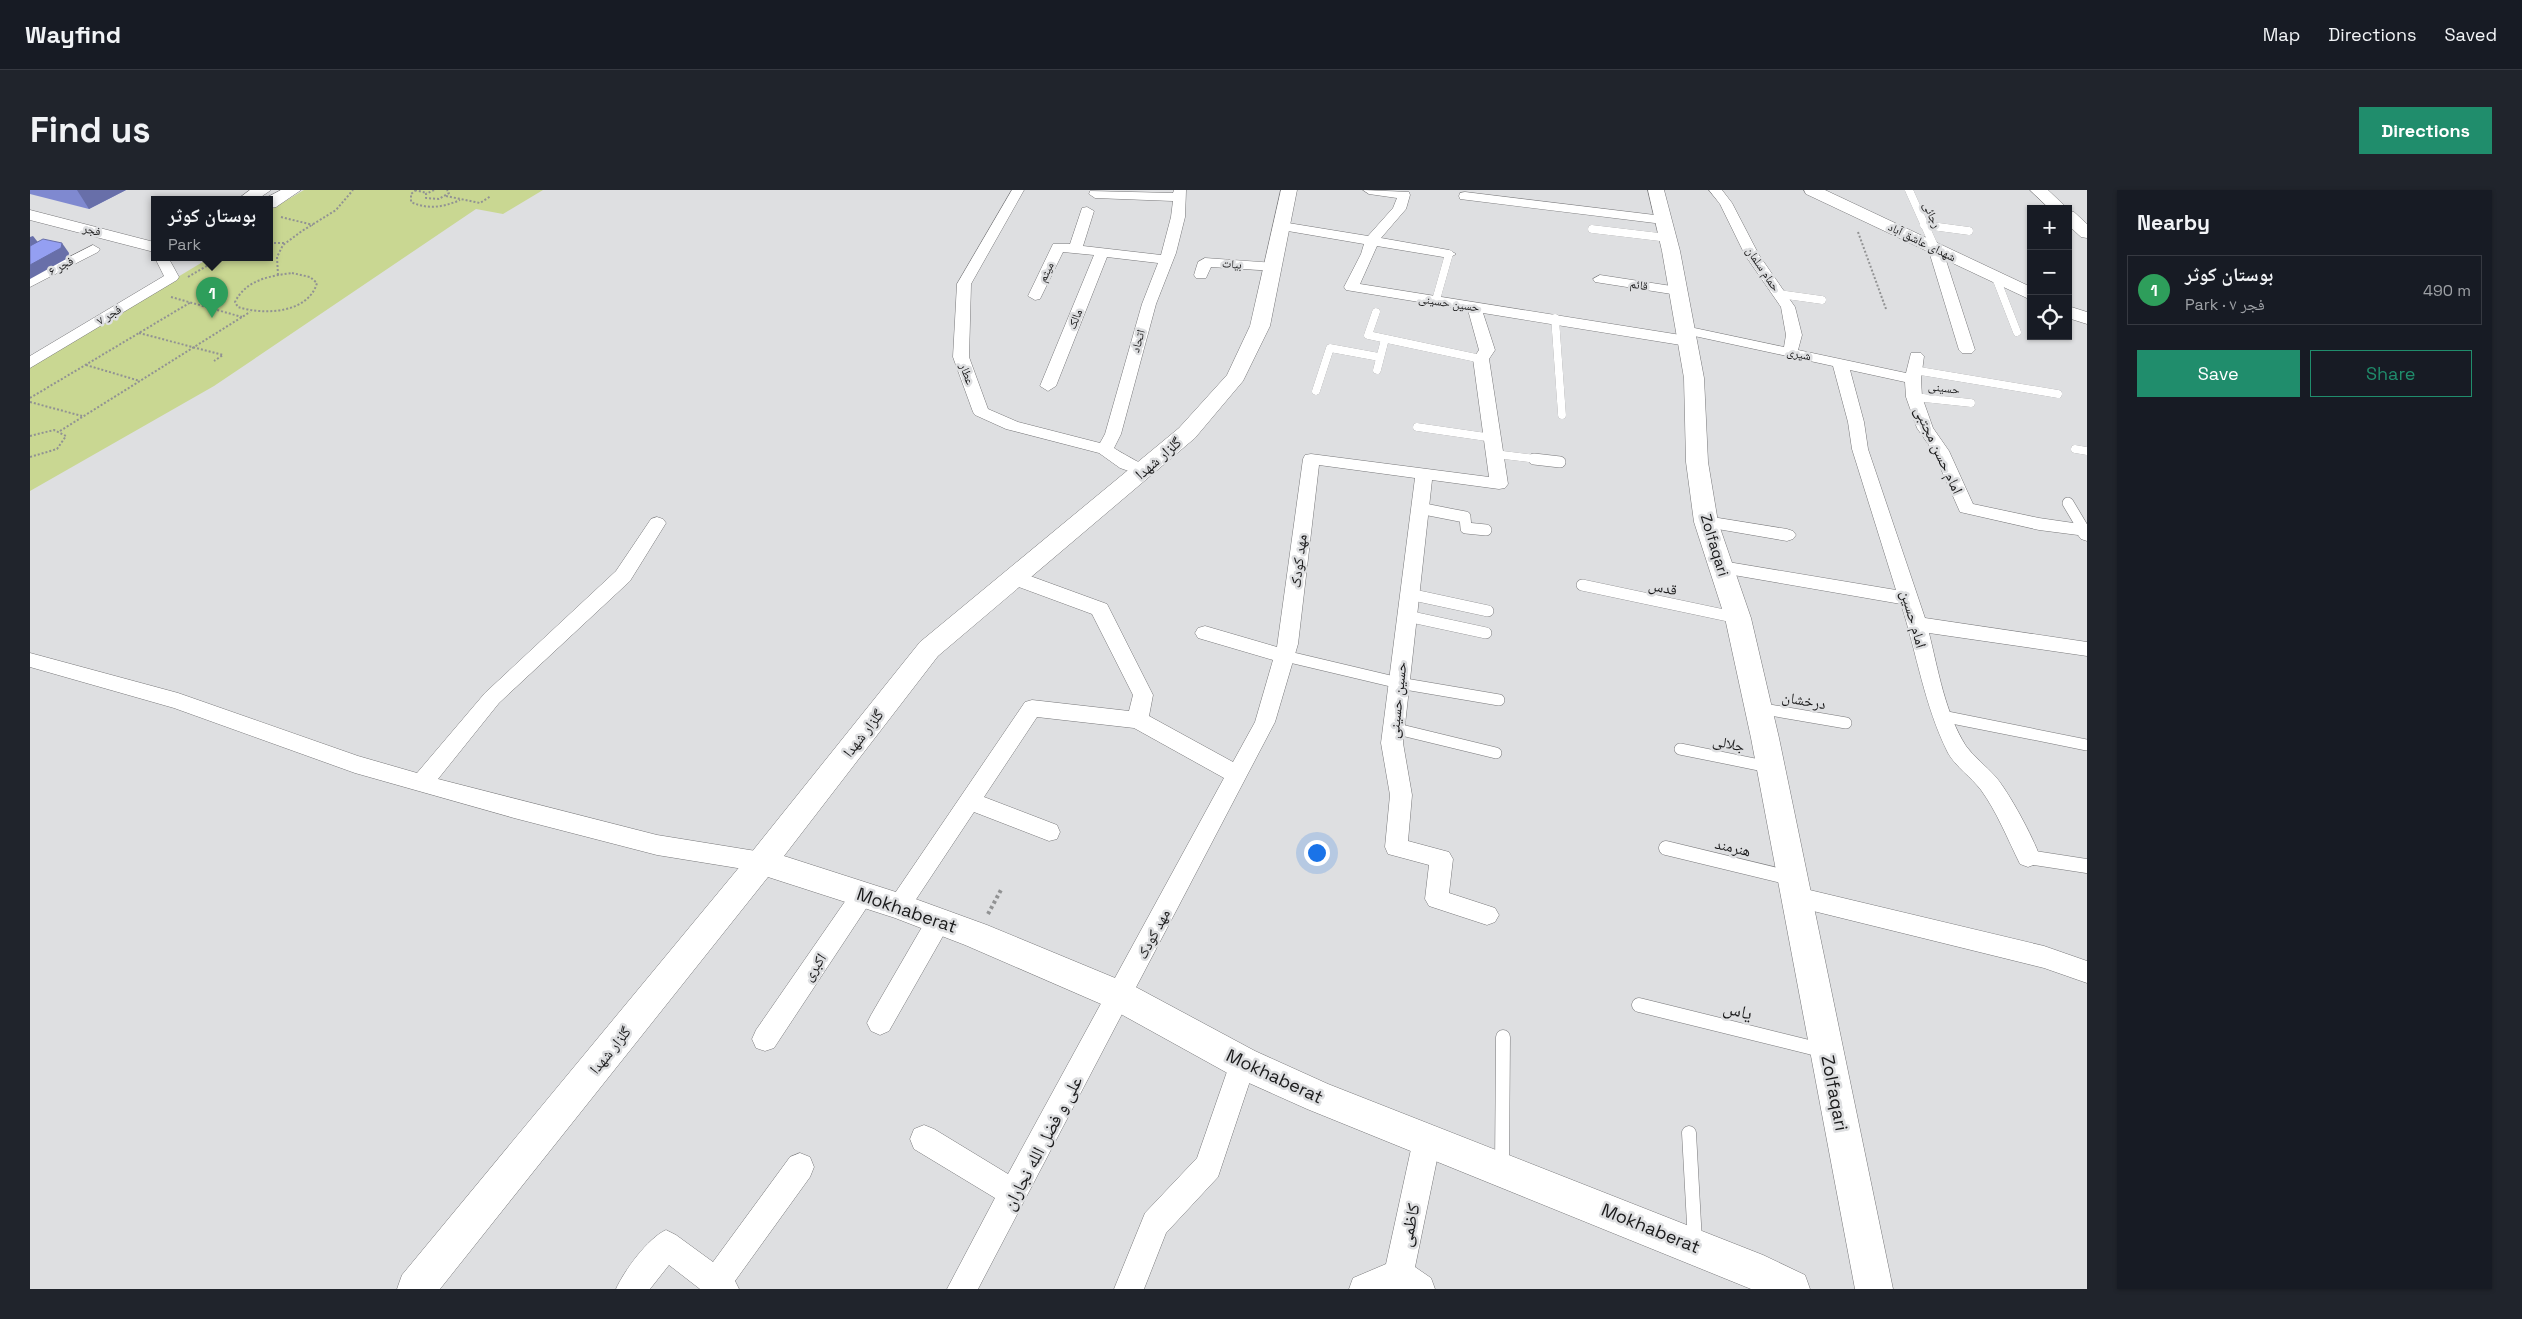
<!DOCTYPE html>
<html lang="en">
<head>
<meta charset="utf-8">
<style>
  body { margin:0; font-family:"Space Grotesk","Noto Naskh Arabic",sans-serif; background:#20242c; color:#f1f3f6 }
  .controls { position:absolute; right:15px; top:15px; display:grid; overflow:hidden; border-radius:0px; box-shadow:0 1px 4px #0004 }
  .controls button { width:45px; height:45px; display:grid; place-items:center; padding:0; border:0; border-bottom:1px solid #363941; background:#171b24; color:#f1f3f6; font:25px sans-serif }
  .you { position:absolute; left:1286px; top:662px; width:18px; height:18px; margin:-12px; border:4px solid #fff; border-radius:50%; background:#1a73e8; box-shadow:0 0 0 8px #1a73e833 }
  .badge { display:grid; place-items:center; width:32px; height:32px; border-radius:50%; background:#208d6c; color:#fff; font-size:16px; font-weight:700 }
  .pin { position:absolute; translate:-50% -41px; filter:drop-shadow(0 1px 2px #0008) }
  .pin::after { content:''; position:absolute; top:26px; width:18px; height:15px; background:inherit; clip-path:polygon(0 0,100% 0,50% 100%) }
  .popup { position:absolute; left:121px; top:6px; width:122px; height:65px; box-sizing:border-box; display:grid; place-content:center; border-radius:0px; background:#171b24; filter:drop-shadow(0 1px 4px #0005); font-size:16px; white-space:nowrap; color:#9ea1a6 }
  .popup b { font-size:19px; color:#f1f3f6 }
  .popup::after { content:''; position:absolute; left:50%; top:100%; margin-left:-10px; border:10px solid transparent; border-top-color:#171b24 }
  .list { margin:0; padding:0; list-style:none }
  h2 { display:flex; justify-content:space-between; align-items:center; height:65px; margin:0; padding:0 20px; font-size:21px }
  h2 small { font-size:16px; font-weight:400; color:#9ea1a6 }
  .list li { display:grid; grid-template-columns:32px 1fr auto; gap:15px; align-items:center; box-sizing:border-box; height:70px; margin:0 10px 10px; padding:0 10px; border:1px solid #363941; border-radius:0px }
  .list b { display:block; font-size:19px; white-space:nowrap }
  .list p { margin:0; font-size:16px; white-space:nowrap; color:#9ea1a6 }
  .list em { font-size:16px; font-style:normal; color:#9ea1a6 }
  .actions { display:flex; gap:10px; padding:15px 20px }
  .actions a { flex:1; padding:11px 0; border:1px solid #208d6c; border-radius:0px; text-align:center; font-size:18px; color:#208d6c }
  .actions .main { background:#208d6c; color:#fff }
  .icon { flex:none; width:28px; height:28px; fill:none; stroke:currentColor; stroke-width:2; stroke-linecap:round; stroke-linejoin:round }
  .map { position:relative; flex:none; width:2057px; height:1099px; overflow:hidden; border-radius:0px }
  header { display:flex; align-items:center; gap:30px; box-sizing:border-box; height:70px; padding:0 25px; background:#171b24; border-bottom:1px solid #363941 }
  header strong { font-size:24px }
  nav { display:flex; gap:28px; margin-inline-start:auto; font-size:18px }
  .intro { display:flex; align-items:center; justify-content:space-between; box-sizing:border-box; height:120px; padding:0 30px }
  h1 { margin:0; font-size:35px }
  .button { padding:12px 22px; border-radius:0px; background:#208d6c; color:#fff; font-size:18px; font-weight:700 }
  main { display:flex; gap:30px; padding:0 30px }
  aside { flex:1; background:#171b24; border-radius:0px; box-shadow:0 1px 4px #0004 }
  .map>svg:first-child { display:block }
  .green { fill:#c9d792 }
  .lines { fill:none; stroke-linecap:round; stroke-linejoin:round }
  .lane-far2-casing { stroke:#78787a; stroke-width:8 }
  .lane-far1-casing { stroke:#78787a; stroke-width:12 }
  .lane-casing { stroke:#78787a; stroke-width:15 }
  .street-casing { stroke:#78787a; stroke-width:1 }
  .secondary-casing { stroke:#78787a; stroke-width:1 }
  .path-far1 { stroke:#919293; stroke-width:2; stroke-dasharray:2 2; stroke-linecap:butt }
  .path { stroke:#919293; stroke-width:4; stroke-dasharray:3 3; stroke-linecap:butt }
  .lane-far2 { stroke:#fff; stroke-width:8 }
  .lane-far1 { stroke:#fff; stroke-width:11 }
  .lane { stroke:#fff; stroke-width:14 }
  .street { fill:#fff; fill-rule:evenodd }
  .secondary { fill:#fff; fill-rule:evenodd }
  .wall { fill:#7f89d0 }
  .shaded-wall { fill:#686fa9 }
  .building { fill:#949ff2; stroke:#686fa9 }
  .labels { text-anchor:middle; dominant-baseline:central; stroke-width:5; stroke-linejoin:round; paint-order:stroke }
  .far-street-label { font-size:12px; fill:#1a1a1b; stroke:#dedfe1 }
  .street-label { font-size:15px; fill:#1a1a1b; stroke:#dedfe1 }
  .near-street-label { font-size:18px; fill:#1a1a1b; stroke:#dedfe1 }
</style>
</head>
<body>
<header>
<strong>Wayfind</strong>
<nav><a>Map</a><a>Directions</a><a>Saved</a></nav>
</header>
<div class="intro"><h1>Find us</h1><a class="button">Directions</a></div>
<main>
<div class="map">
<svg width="2057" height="1099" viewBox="0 0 2057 1099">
  <rect width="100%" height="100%" fill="#dedfe1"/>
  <!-- green -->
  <polygon class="green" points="274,0 513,0 473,24 446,19 184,196 0,301 0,176 181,67 240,67 240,20"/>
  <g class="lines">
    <defs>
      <g id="lane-far2">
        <polyline points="1879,0 1905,58"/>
        <polyline points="1894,35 1939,41"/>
        <polyline points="1562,39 1638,48"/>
        <polyline points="1966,88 1987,142"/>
        <polyline points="1749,104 1792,110"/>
        <polyline points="1406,110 1419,64"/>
        <polyline points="1346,122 1338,145 1451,169"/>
        <polyline points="1525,128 1532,225"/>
        <polyline points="1347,180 1355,149"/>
        <polyline points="1884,180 2028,204"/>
        <polyline points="1286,201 1300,158 1349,167"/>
        <polyline points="1884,207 1941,213"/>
        <polyline points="1387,237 1463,248"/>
        <polyline points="2045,259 2057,261"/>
        <polyline points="1465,264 1515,270"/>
      </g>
      <g id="lane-far1">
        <polyline points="1504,269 1530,272"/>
        <polyline points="2038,313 2054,340"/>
        <polyline points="1389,318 1435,327 1436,338 1456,340"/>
        <polyline points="1552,395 1708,428"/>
        <polyline points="1379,404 1458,421"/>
        <polyline points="1377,426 1456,443"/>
        <polyline points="1255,466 1369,493 1469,510"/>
        <polyline points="1728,518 1816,533"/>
        <polyline points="1912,526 2057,555"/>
        <polyline points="1363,538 1466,563"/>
        <polyline points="1650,559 1739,577"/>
      </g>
      <g id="lane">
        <polyline points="1636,658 1760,688"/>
        <polyline points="1998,667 2057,676"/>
        <polyline points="1609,815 1795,861"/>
        <polyline points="1659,943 1665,1052"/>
        <polyline points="1472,978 1473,847"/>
      </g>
      <g id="street">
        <path d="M982,0H994L941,94L939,167L958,219L988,232L1070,253L1075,244L1112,114L1128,73L1077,67L1026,196L1018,201L1010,196L1064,65L1033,62L1010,109L1005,110L998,106L1023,54H1040L1052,18L1057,17L1064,21L1053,56L1131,65L1141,27L1143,11L1065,8L1059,4L1060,1L1143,3L1144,0H1156L1155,27L1146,63L1126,114L1091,244L1084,258C1091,263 1119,277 1122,281L1119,285L1113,286L1090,278L1069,263L976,239L945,225L943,222L923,167L927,94Z"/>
        <polygon points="1333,0 1379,2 1380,5 1376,19 1351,48 1419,60 1426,64 1419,68 1347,56 1330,94 1657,146 1665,151 1657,156 1453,123 1465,160 1459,169 1478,294 1475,298 1469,299 1402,290 1373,553 1382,605 1378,651 1419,662 1423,669 1419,703 1465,718 1469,725 1465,732 1457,735 1399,716 1395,709 1399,675 1358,664 1355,657 1360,605 1351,553 1385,288 1289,275 1268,454 1245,532 948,1099 917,1099 965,1008 884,959 880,949 884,939 894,935 904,939 978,984 1194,588 1104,538 1007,527 954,607 1027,635 1030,642 1027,649 1019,651 944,622 877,723 869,726 861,723 857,716 861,709 995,512 1002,510 1099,521 1103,505 1062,424 978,393 976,388 978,383 985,382 992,383 1077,414 1123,505 1119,526 1203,572 1225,532 1243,470 1168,448 1165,443 1168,438 1175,436 1247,457 1273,269 1275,265 1281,264 1459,287 1443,169 1449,160 1438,120 1316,100 1314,97 1331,64 1334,54 1252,40 1245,36 1252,32 1338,46 1363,18 1367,8 1339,4"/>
        <path d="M1679,0H1692L1702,13L1729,65L1765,117L1772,145L1768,160L1876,183L1881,163H1891L1894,166L1891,189L1892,207L1903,238L1919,261L1943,314L2009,328L2057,335V351L2051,349L2048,345L2009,340L1930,322L1903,261L1887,238L1876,207L1875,192L1820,180L1834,232L1838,259L1895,428L2057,452V466L1899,443C1908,479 1915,523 1936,556C1944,567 1956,576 1965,586C1979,602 2003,647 2010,667L2006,674L1998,677L1990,674C1978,650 1967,622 1951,600C1941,587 1926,577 1918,563C1894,515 1887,464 1871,414L1692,383L1685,381L1683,377L1685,373L1692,371L1866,400L1822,259L1818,232L1803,176L1655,144L1648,140L1655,136L1754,157L1756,145L1751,117L1715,65L1690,14Z"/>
        <polygon points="1435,2 1633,26 1640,30 1633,34 1430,9 1429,6 1430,3"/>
        <polygon points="1905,54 1912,58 1945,160 1942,163 1932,163 1929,160 1898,58"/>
        <polygon points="63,55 70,59 68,62 0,97 0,87"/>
        <polygon points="128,67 138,67 149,87 147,90 0,178 0,166 134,86 126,70"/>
        <polygon points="1175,68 1244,73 1251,77 1244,81 1181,77 1176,88 1166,88 1164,85 1168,72"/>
        <polygon points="1570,85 1648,97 1655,101 1648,105 1565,92 1563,89"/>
        <polygon points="1676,326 1757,339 1763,341 1766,345 1763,349 1757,351 1670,336 1667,332 1670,328"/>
        <polygon points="627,327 633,329 636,333 600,391 469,513 408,589 627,645 732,662 740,665 744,672 740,679 732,682 627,665 484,628 325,583 144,518 0,477 0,463 148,503 328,566 387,583 455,503 586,381 621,329"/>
        <polygon points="833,694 841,697 845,704 841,711 744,858 735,861 726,858 722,849 726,840 825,697"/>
        <polygon points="1767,697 2014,756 2057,771 2057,793 2014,778 1767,717 1759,714 1755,707 1759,700"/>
        <polygon points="908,721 917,725 920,732 917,739 859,841 850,845 841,841 837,833 841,825 899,725"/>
        <polygon points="1213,860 1222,864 1226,873 1188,987 1136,1043 1114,1099 1084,1099 1115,1023 1167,968 1200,873 1204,864"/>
        <polygon points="1397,936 1407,940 1411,950 1385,1077 1401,1088 1405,1099 1319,1099 1323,1088 1356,1074 1383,950 1387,940"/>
        <path d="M770,963L780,967L784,977L780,987L705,1091L709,1099H670L639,1075L620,1099H586C594,1081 618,1048 636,1040L646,1045L683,1072L760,967Z"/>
      </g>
      <g id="secondary">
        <polygon points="220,0 241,0 228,9 208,9"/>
        <polygon points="251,0 271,0 246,17 240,18 240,9 234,9"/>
        <polygon points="1251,0 1267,0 1240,136 1213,191 1165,248 908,466 754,666 869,703 957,735 1102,795 1225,861 1298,894 1733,1065 1775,1085 1780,1099 1721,1099 1277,919 1201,885 1078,817 935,755 865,728 738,687 410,1099 367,1099 372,1085 721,663 890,452 1149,238 1197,185 1220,136"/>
        <polygon points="1618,0 1634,0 1650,61 1674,188 1678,272 1688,332 1721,428 1749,548 1863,1099 1825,1099 1721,548 1695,428 1664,332 1656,272 1654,188 1632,61"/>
        <polygon points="1774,0 1795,0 2001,97 2001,110 1776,4"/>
        <polygon points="2000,0 2018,0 2038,19 2020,19"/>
        <polygon points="0,20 124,52 124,62 0,30"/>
        <polygon points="2038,21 2044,22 2057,34 2057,48 2051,47 2038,35"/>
        <polygon points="2038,116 2057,122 2057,134 2038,128"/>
      </g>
    </defs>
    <!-- lane-far2 casing -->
    <use href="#lane-far2" class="lane-far2-casing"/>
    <!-- lane-far1 casing -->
    <use href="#lane-far1" class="lane-far1-casing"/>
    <!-- lane casing -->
    <use href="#lane" class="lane-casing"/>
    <!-- street casing -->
    <use href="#street" class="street-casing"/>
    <!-- secondary casing -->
    <use href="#secondary" class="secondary-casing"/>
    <!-- path-far1 -->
    <g class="path-far1">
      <polyline points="385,0 397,3"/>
      <path d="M386,0L381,4V12C398,20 414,17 430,10"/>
      <polyline points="404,0 396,4 396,8 409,9 419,3 417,0"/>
      <polyline points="416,6 450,13 461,6"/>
      <polyline points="251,27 283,35"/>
      <polyline points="1828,42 1856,119"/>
      <polyline points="240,53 255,53"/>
      <path d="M262,83L280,87L287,93C278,124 233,125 208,117L205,112C216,90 239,86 262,83Z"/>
      <polyline points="248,85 247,67 253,55 272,41 306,20 323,0"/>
      <polyline points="158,87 192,67"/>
      <polyline points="141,107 212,127"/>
      <polyline points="109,143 193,165 184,171"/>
      <polyline points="56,175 110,191"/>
      <polyline points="0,208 161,112"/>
      <polyline points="0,212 52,226"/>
      <polyline points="30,241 220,122"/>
      <polyline points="0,246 24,240 36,246 27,259 0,267"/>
    </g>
    <!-- path -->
    <polyline class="path" points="958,724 972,698"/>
    <!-- lane-far2 -->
    <use href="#lane-far2" class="lane-far2"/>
    <!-- lane-far1 -->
    <use href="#lane-far1" class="lane-far1"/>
    <!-- lane -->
    <use href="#lane" class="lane"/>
    <!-- street -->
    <use href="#street" class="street"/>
    <!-- secondary -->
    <use href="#secondary" class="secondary"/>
  </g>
  <!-- wall -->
  <polygon class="wall" points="0,0 96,0 59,19 0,4"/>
  <!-- shaded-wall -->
  <g class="shaded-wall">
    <polygon points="47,0 96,0 59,19"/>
    <polygon points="3,46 11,56 0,61 0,47"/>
    <polygon points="32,53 39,63 38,68 0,89 0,75"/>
  </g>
  <!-- building -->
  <polygon class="building" points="13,49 32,53 31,58 0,75 0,56"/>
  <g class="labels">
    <!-- far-street labels -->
    <g class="far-street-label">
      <text transform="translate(1902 25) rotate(66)">رجائی</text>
      <text transform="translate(62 40) rotate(14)">فجر</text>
      <text transform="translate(1892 52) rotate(26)">شهدای عاشق آباد</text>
      <text transform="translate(1202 74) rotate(4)">بیات</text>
      <text transform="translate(31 76) rotate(-28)">فجر ۶</text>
      <text transform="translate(1733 79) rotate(56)">حمام سلمان</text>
      <text transform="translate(1016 82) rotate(-65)">میثم</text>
      <text transform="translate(1609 95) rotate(9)">قائم</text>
      <text transform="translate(1419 113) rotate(9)">حسین حسینی</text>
      <text transform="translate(79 125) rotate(-31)">فجر ۷</text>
      <text transform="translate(1045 129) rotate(-68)">مالک</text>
      <text transform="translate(1108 151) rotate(-74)">اتحاد</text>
      <text transform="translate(1769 164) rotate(12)">شیری</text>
      <text transform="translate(937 184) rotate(70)">عطار</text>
      <text transform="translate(1914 198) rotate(7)">حسینی</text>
    </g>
    <!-- street labels -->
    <g class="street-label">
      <text transform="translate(1909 260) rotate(65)">امام حسن مجتبی</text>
      <text transform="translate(1128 268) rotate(-41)">گلزار شهدا</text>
      <text transform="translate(1685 355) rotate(73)">Zolfaqari</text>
      <text transform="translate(1268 371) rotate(-83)">مهد کودک</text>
      <text transform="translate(1633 397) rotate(12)">قدس</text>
      <text transform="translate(1884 429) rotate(74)">امام حسین</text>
      <text transform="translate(1367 510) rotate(-84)">حسین حسینی</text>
      <text transform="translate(1774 510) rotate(10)">درخشان</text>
      <text transform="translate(833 543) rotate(-52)">گلزار شهدا</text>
      <text transform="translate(1699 553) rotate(12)">جلالی</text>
      <text transform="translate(1703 657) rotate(13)">هنرمند</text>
      <text transform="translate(1123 744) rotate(-62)">مهد کودک</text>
      <text transform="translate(784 777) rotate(-56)">اکبری</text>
      <text transform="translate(580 860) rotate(-51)">گلزار شهدا</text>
    </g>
    <!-- near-street labels -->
    <g class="near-street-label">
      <text transform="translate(877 720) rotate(19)">Mokhaberat</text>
      <text transform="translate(1708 820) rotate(14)">یاس</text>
      <text transform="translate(1245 886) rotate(25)">Mokhaberat</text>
      <text transform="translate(1805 903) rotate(79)">Zolfaqari</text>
      <text transform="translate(1012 953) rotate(-62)">علی و فضل الله نجاران</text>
      <text transform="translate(1379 1035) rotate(-78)">کاظمی</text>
      <text transform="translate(1621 1038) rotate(22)">Mokhaberat</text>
    </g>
  </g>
</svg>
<div class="controls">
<button>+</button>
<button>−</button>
<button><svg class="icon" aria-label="locate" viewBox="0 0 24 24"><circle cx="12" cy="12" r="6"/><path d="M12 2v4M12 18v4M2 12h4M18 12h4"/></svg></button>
</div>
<div class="you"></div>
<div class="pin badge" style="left:182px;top:128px;background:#2e9e5b">1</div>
<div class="popup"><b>بوستان کوثر</b>Park</div>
</div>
<aside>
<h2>Nearby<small></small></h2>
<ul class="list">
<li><span class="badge" style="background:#2e9e5b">1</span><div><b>بوستان کوثر</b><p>Park · فجر ۷</p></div><em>490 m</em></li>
</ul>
<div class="actions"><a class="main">Save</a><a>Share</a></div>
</aside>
</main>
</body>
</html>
